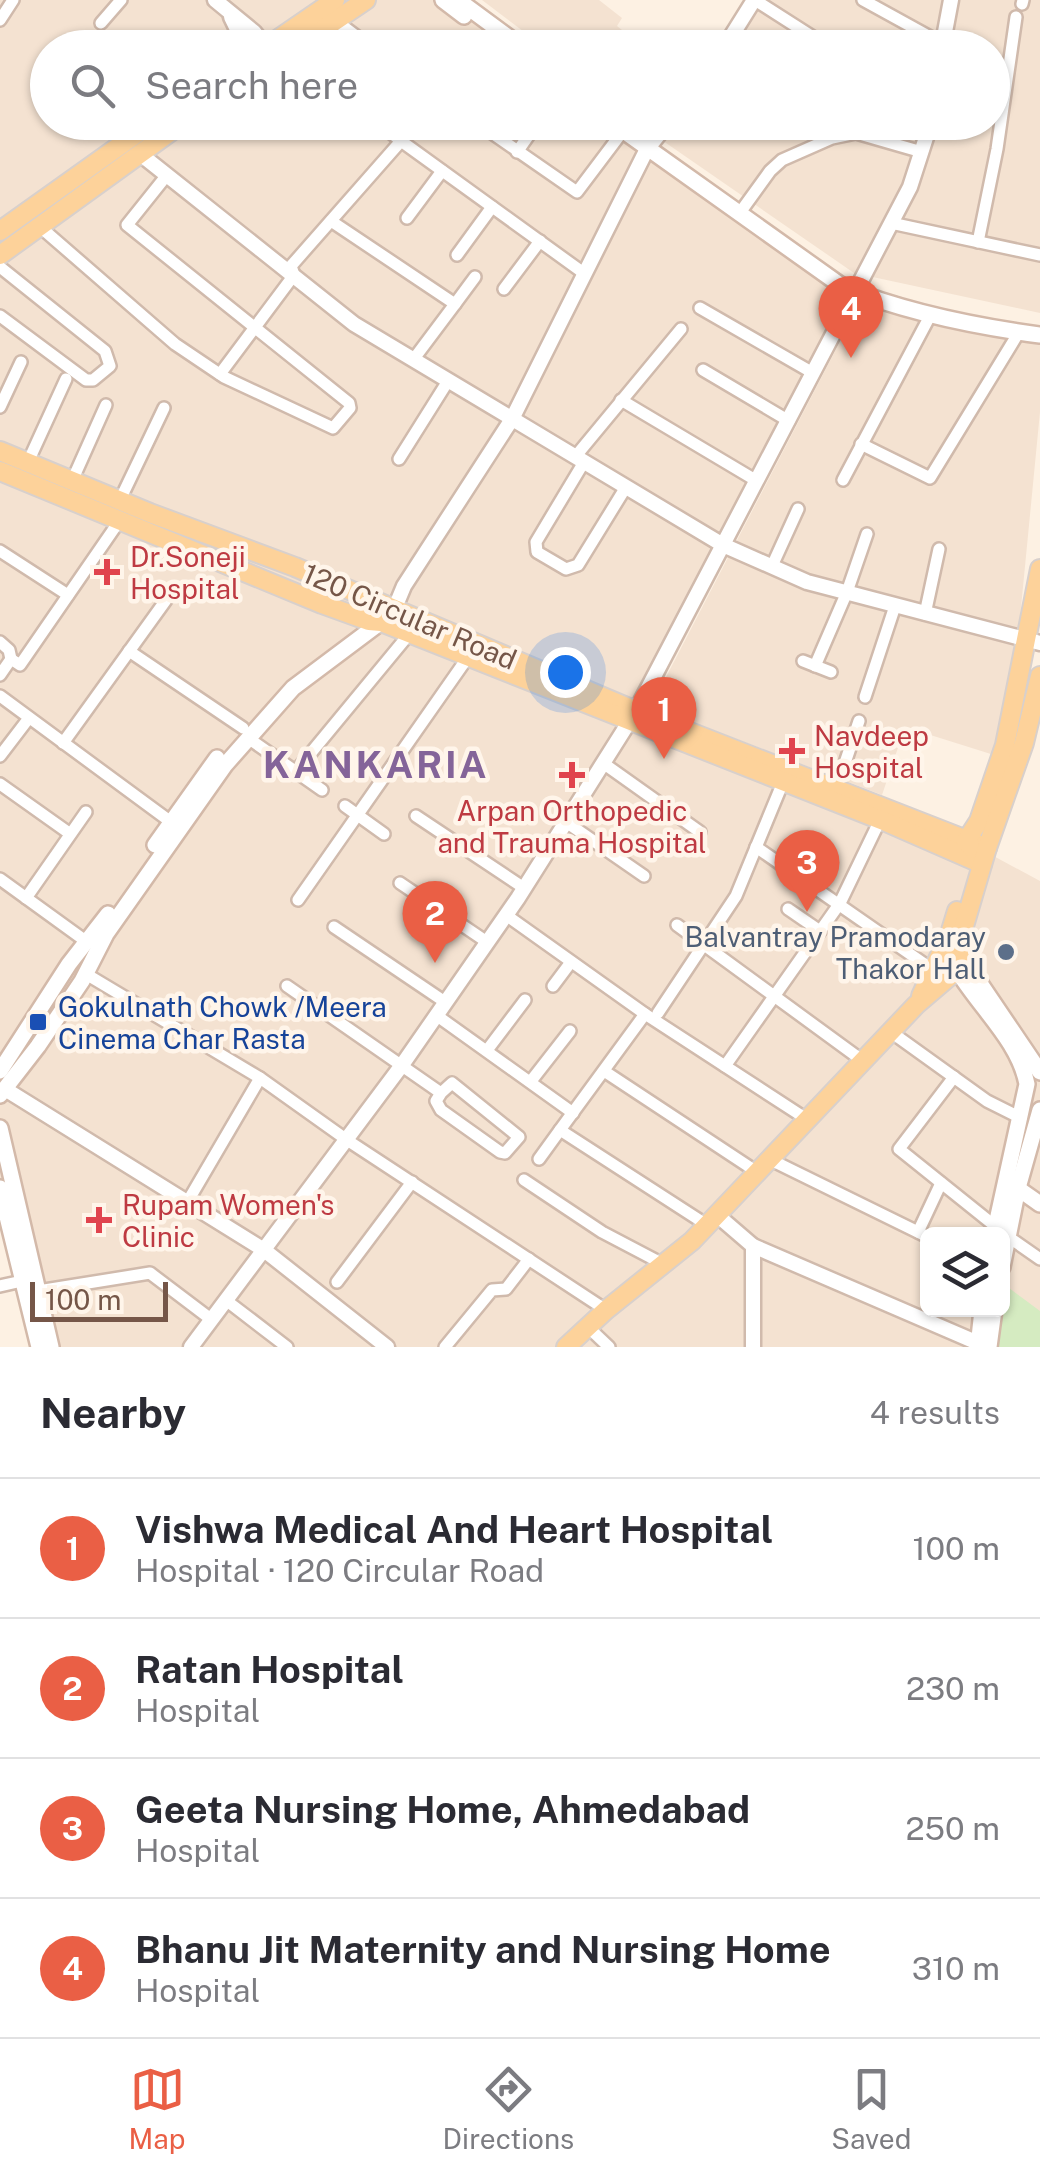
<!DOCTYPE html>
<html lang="en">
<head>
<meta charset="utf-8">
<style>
  body { margin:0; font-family:"Public Sans",sans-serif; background:#f7f7f7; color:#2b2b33 }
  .controls { position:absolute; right:30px; bottom:30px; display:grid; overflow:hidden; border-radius:15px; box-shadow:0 2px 8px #0004 }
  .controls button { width:90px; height:90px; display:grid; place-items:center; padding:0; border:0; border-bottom:2px solid #e1e1e2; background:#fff; color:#2b2b33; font:50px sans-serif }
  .scale { position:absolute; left:30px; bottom:25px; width:138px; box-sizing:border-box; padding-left:10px; border:5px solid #755648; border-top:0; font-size:28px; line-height:35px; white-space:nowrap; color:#755648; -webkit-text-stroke:8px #fff5ea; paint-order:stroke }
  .you { position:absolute; left:565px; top:672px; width:35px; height:35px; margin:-25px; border:8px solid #fff; border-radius:50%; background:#1a73e8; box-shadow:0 0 0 15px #1a73e833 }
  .badge { display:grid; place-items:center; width:65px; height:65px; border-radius:50%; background:#ea5f45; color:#fff; font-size:32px; font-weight:700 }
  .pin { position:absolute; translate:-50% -82px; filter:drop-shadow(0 2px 5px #0008) }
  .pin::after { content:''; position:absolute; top:52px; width:35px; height:30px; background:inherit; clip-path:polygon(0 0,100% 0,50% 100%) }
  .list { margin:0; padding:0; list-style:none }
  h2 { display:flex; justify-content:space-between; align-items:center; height:130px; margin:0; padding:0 40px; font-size:42px }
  h2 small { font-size:32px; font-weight:400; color:#7c7c81 }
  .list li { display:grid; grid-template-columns:65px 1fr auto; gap:30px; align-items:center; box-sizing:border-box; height:140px; padding:0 40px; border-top:2px solid #e1e1e2 }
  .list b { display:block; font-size:38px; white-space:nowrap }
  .list p { margin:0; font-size:32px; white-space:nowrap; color:#7c7c81 }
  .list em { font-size:32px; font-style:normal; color:#7c7c81 }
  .icon { flex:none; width:55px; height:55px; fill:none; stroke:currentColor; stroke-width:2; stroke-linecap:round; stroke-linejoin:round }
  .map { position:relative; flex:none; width:1040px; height:1347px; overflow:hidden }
  .search { position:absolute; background:#fff; box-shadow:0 2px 8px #0004; left:30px; right:30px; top:30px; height:110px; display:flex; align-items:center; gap:25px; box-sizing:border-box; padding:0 35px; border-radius:55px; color:#7c7c81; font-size:38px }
  .sheet { height:690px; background:#fff }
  nav { display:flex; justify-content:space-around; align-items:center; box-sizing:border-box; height:140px; border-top:2px solid #e1e1e2; background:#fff; font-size:28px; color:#7c7c81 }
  nav a { display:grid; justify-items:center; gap:5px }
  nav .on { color:#ea5f45 }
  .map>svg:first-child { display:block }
  .residential { fill:#f4e2d1; fill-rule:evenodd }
  .green { fill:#d5ebc1 }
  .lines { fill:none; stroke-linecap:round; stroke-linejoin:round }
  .minor-casing { stroke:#d0baac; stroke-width:16 }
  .tertiary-casing { stroke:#d0baac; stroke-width:19 }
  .secondary-casing { stroke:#d3b9a9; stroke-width:20 }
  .primary-casing { stroke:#d8d0cc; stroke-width:22 }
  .minor { stroke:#fff; stroke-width:11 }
  .tertiary { stroke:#fff; stroke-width:14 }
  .secondary { stroke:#fff; stroke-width:15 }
  .primary { stroke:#fdd29a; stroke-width:18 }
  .health-dot { fill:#e0444e; stroke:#fff5ea; stroke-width:4 }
  .service-dot { fill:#5c6f8a; stroke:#fff5ea; stroke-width:4 }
  .transit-dot { fill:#1a4fb4; stroke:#fff5ea; stroke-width:4 }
  .labels { text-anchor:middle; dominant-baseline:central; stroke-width:9; stroke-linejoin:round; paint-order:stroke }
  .health-label { font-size:28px; fill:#be3a42; stroke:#fff5ea; text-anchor:start }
  .street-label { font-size:28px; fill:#755648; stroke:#fff5ea }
  .service-label { font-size:28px; fill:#4e5e75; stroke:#fff5ea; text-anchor:end }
  .transit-label { font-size:28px; fill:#164399; stroke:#fff5ea; text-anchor:start }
  .district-label { font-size:38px; font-weight:bold; letter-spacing:2.5px; fill:#846499; stroke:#fff5ea }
</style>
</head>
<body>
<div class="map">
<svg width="1040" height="1347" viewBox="0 0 1040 1347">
  <rect width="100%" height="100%" fill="#fdf1e3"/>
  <!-- residential -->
  <g class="residential">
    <polygon points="0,0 319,0 251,47 48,48 48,122 143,123 0,222"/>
    <polygon points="373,0 467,0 519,48 296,48"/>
    <polygon points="482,0 599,0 622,18 617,26 643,47 544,47"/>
    <polygon points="748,0 1040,0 1040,313 854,273 653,134 661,122 992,122 992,48 714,47"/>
    <path d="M611,122L855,292L632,717L988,853L1040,881V1347H39L0,1194V254L188,123ZM928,1234H1002V1310H928Z"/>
    <polygon points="859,305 1040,345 1040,412 1019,628 994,755 905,727 882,795 651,706"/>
  </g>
  <!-- green -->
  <polygon class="green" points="1005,1285 1040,1311 1040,1347 997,1347"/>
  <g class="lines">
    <defs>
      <g id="minor">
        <polyline points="755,0 830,48"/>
        <polyline points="863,0 943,44"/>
        <polyline points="1022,4 1023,0"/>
        <polyline points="0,20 13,0"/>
        <polyline points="336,21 372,48"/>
        <polyline points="101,23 121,0"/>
        <polyline points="505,48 506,46"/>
        <polyline points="377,122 401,141"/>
        <polyline points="476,122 577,192 623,131"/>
        <polyline points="839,122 856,133"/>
        <polyline points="517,152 538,122"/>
        <polyline points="744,207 770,171 782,160 832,138 856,133 922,152"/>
        <polyline points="407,218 442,171"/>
        <polyline points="331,221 455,304 413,360"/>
        <polyline points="891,223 1040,255"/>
        <polyline points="38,225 175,344 224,377 333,428 350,408 349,403 127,225 167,175"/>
        <polyline points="978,242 997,149 1016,17"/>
        <polyline points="457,255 492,207"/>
        <polyline points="0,267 105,351 110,366 93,380 86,380 0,316"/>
        <polyline points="504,289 540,241"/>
        <polyline points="455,304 475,277"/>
        <polyline points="700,308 813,373"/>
        <polyline points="703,370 789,421"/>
        <polyline points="220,374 294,275 291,266 401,141 585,274"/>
        <polyline points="621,400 757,481"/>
        <polyline points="0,407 21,362"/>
        <polyline points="861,444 930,478 1019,332"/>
        <polyline points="575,457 681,329"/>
        <polyline points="399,459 448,381"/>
        <polyline points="28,462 66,379"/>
        <polyline points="584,462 536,542 537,552 566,569 578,565 626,487"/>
        <polyline points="843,480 931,314"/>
        <polyline points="72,481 106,405"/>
        <polyline points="120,500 164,408"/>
        <polyline points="0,551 68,595"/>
        <polyline points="772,566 798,509"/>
        <polyline points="925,614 939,549"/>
        <polyline points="0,642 9,650 11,659"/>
        <polyline points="129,651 243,728"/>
        <polyline points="803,661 831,672"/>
        <polyline points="815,666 847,592 867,534"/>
        <polyline points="0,675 11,659 20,665 120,520"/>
        <polyline points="0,696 171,822"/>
        <polyline points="865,697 895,606"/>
        <polyline points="248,738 322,790"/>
        <polyline points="63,743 166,600"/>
        <polyline points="0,756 29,718"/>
        <polyline points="603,763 700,832"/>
        <polyline points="296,771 410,633"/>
        <polyline points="0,784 69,833"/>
        <polyline points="836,790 859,721"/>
        <polyline points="345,806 384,834"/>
        <polyline points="416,816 524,888"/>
        <polyline points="566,822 644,876"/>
        <polyline points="756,847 933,970"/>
        <polyline points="0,879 87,942"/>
        <polyline points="400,883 487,942"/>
        <polyline points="26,898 86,812"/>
        <polyline points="298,900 468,657"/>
        <polyline points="788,909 820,931"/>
        <polyline points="506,915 645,1014"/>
        <polyline points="677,925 863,1061"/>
        <polyline points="334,927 445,1002"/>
        <polyline points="86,974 260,1078 347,1140 606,1310"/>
        <polyline points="287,986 441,1093 436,1101 441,1110 500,1152 505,1153 519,1137 452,1083 441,1093"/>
        <polyline points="553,986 571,962"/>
        <polyline points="658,1013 736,896 783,782"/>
        <polyline points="436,1015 573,1113"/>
        <polyline points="891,1032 987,1101 1021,1118"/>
        <polyline points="488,1049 525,1000"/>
        <polyline points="725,1066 840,903 880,820"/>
        <polyline points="604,1071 757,1172"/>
        <polyline points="954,1077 899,1149 995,1226"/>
        <polyline points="531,1081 570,1031"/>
        <polyline points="539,1159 560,1130"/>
        <polyline points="769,1159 928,1237"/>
        <polyline points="524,1180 602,1232 663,1264"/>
        <polyline points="188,1201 260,1078"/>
        <polyline points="707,1225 560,1130 645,1014 808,1120"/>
        <polyline points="918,1232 941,1183"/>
        <polyline points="1010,1238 1040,1259"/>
        <polyline points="337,1282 412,1182"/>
        <polyline points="0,1286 22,1281"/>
        <polyline points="38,1291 150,1273 212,1320"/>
        <polyline points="227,1301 287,1347"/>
        <polyline points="589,1328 609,1347"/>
        <polyline points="445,1347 492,1290 506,1289 529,1259"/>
      </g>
      <g id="tertiary">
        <polyline points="215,0 254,32 267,48"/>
        <polyline points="231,17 246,48"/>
        <polyline points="724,48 754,0"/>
        <polyline points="942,48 951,0"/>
        <polyline points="139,153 354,324 723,545 807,582 1040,643"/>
        <polyline points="394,610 404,586 512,419 647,149 669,122"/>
        <polyline points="5,1089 264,1250 387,1347"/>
        <polyline points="717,1215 753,1246 753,1347"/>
        <polyline points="753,1246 978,1343"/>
        <polyline points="191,1347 402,1065 518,898 636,711 910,187 931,122"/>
      </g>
      <g id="secondary">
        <polyline points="443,0 464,16"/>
        <polyline points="458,0 523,48"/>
        <path d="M611,122L843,287C905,312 973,326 1040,335"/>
        <polyline points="155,845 217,758"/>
        <polyline points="969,967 1040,1072"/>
        <path d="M957,970C979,1007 1019,1041 1027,1084L994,1234"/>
        <polyline points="0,1071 69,964 108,914"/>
        <polyline points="0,1095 38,1046 82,981 106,934 225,765 293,688 381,622"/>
        <polyline points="0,1128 51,1347"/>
        <polyline points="1010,1183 1040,1204"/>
        <polyline points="0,1188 39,1347"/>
        <polyline points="1002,1267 1018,1188 1040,1110"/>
        <polyline points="978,1347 982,1310"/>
        <polyline points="989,1347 994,1310"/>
      </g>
      <g id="primary">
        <polyline points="265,48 335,0"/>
        <polyline points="295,48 366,0"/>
        <polyline points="0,231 153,122"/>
        <polyline points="0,255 184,122"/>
        <polyline points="0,451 150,513 295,567 636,711 987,848"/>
        <polyline points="0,471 322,604 369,621 381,622 886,822 982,864"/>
        <polyline points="973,849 966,841 979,821 1005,745 1040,569"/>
        <polyline points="957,970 949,937 957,911"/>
        <polyline points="921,996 948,938"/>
        <polyline points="566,1347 606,1310 692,1241 916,1005 957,970 969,967 962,933 987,848 1024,743 1040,676"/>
      </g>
    </defs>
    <!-- minor casing -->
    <use href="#minor" class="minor-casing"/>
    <!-- tertiary casing -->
    <use href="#tertiary" class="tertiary-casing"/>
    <!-- secondary casing -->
    <use href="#secondary" class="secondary-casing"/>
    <!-- primary casing -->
    <use href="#primary" class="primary-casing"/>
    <!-- minor -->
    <use href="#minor" class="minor"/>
    <!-- tertiary -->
    <use href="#tertiary" class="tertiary"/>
    <!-- secondary -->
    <use href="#secondary" class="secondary"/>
    <!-- primary -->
    <use href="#primary" class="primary"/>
  </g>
  <!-- markers -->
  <g class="health-dot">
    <path d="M102 557h10v10h10v10h-10v10h-10v-10h-10v-10h10z"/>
    <path d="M787 736h10v10h10v10h-10v10h-10v-10h-10v-10h10z"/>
    <path d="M567 760h10v10h10v10h-10v10h-10v-10h-10v-10h10z"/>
    <path d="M94 1205h10v10h10v10h-10v10h-10v-10h-10v-10h10z"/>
  </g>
  <circle class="service-dot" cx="1006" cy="952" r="10"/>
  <rect class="transit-dot" x="28" y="1012" width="20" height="20" rx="5"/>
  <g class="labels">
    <!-- health labels -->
    <g class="health-label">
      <text x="130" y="556">Dr.Soneji<tspan x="130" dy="32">Hospital</tspan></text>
      <text x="814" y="735">Navdeep<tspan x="814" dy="32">Hospital</tspan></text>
      <text x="572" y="810" text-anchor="middle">Arpan Orthopedic<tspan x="572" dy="32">and Trauma Hospital</tspan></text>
      <text x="122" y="1204">Rupam Women's<tspan x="122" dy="32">Clinic</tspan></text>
    </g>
    <!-- street labels -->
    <g class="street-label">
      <text transform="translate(410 616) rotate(23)">120 Circular Road</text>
    </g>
    <!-- service labels -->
    <g class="service-label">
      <text x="986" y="936">Balvantray Pramodaray<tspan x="986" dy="32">Thakor Hall</tspan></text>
    </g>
    <!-- transit labels -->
    <g class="transit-label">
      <text x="58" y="1006">Gokulnath Chowk /Meera<tspan x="58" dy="32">Cinema Char Rasta</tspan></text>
    </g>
    <!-- district labels -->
    <g class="district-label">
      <text x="376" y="764">KANKARIA</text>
    </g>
  </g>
</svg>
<div class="controls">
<button><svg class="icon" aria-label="layers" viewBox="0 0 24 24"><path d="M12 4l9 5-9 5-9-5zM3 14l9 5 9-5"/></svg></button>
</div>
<div class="scale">100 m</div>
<div class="you"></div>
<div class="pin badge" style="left:664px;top:759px">1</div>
<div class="pin badge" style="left:435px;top:963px">2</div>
<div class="pin badge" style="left:807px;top:912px">3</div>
<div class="pin badge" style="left:851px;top:358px">4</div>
<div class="search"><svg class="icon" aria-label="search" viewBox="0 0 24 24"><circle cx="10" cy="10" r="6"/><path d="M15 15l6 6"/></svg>Search here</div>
</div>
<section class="sheet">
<h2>Nearby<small>4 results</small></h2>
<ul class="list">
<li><span class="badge">1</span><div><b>Vishwa Medical And Heart Hospital</b><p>Hospital · 120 Circular Road</p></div><em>100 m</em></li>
<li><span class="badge">2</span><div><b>Ratan Hospital</b><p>Hospital</p></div><em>230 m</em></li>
<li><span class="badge">3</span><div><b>Geeta Nursing Home, Ahmedabad</b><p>Hospital</p></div><em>250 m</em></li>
<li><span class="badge">4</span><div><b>Bhanu Jit Maternity and Nursing Home</b><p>Hospital</p></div><em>310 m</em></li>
</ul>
</section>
<nav>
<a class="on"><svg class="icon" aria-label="map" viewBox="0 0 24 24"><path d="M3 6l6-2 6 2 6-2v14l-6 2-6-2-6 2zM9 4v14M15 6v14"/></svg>Map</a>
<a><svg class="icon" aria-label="directions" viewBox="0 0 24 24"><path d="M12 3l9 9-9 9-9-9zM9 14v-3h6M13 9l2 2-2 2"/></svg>Directions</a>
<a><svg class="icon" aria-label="saved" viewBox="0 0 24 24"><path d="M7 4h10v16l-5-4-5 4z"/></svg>Saved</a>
</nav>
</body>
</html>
